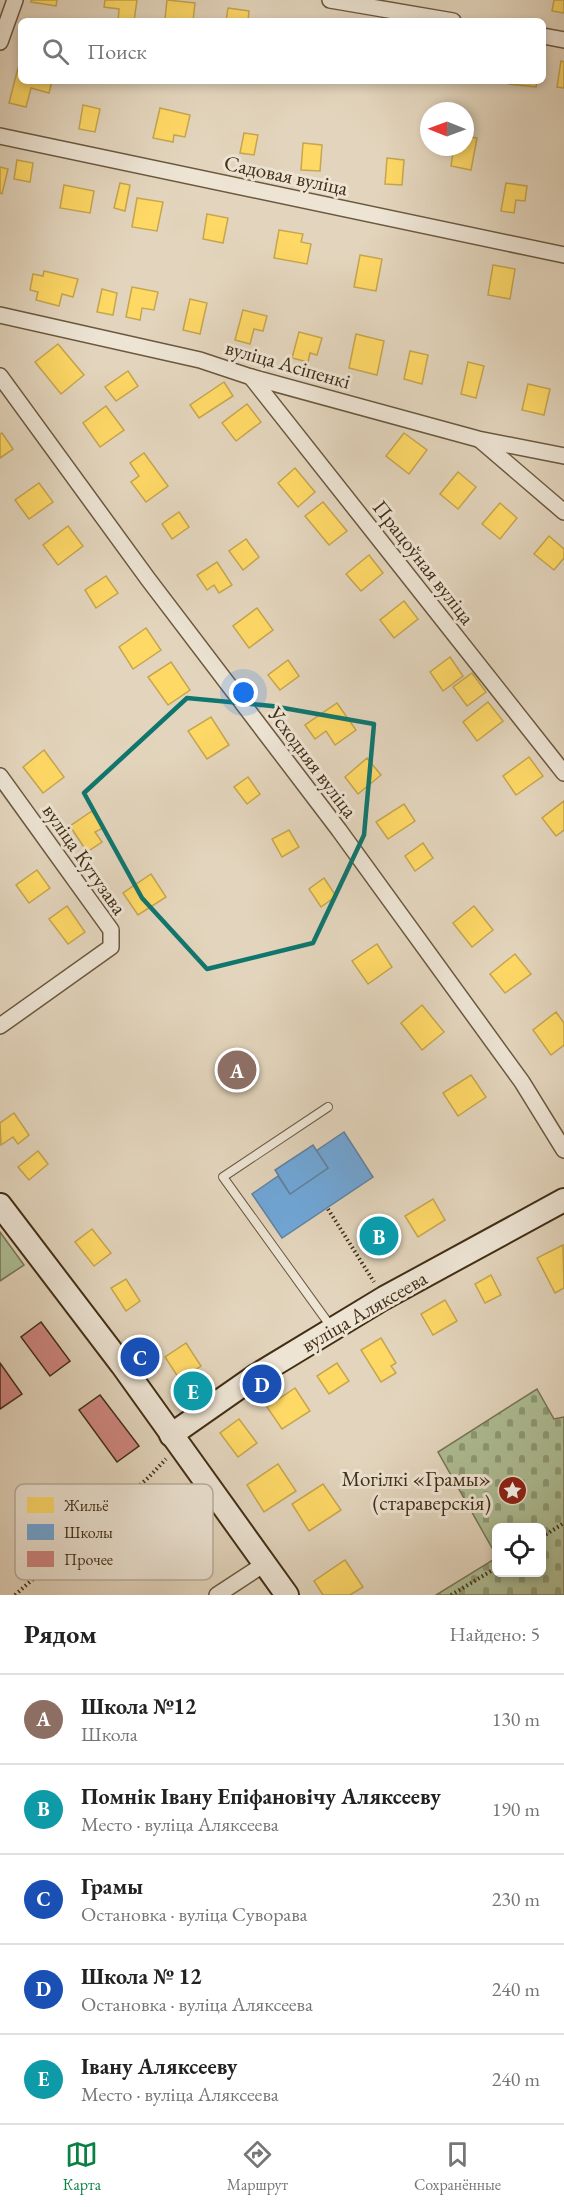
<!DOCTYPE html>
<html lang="ru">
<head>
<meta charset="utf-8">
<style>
  body { margin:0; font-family:"EB Garamond",serif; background:#f2f2f2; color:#222 }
  .controls { position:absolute; right:18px; bottom:18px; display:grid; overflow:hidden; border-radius:9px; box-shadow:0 3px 9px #0003 }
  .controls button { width:54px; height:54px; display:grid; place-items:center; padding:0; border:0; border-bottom:2px solid #e0e0e0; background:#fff; color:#222; font:30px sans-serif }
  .compass { position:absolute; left:420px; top:102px; width:54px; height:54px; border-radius:50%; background:#fff; box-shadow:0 3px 9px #0003; rotate:271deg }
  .you { position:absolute; left:244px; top:693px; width:21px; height:21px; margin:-15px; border:4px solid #fff; border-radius:50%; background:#1a73e8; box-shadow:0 0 0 9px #1a73e833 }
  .badge { display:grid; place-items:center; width:39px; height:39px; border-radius:50%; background:#0b8043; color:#fff; font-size:20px; font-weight:700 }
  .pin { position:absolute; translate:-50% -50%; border:3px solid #fff; box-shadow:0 2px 6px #0006 }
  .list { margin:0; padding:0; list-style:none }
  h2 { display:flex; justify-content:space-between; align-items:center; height:78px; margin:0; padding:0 24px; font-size:26px }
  h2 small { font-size:20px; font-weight:400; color:#767676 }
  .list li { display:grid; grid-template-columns:39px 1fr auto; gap:18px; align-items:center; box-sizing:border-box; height:90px; padding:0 24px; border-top:2px solid #e0e0e0 }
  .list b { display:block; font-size:22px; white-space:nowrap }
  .list p { margin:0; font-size:20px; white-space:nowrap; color:#767676 }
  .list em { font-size:20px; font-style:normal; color:#767676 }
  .icon { flex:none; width:33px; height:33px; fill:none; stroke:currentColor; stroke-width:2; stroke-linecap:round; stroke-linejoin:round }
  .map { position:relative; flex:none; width:564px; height:1595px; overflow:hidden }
  .search { position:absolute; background:#fff; box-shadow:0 3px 9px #0003; left:18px; right:18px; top:18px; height:66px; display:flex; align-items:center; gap:15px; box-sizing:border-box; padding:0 21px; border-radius:9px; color:#767676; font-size:22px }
  .sheet { height:528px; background:#fff }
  nav { display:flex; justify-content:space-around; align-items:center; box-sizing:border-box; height:84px; border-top:2px solid #e0e0e0; background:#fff; font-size:16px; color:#767676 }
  nav a { display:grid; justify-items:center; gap:3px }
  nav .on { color:#0b8043 }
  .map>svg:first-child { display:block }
  .green { fill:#aebe95; stroke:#787655; stroke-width:1.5 }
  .cemetery { fill:url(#cemetery-stones); stroke:#787655; stroke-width:1.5 }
  .homes { fill:#ffd966; stroke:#c6a64e; stroke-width:1.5 }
  .schools { fill:#6fa8dc; stroke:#6183a0; stroke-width:1.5 }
  .building { fill:#ce8680; stroke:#412e15; stroke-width:1.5 }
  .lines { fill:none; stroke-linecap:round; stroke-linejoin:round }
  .lane-casing { stroke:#6a583f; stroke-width:10 }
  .street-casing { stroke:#6a583f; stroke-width:18 }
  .secondary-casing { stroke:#412e15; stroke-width:26 }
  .path { stroke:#412e15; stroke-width:4; stroke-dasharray:1.5 3; stroke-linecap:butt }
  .lane { stroke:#ede4d4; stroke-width:8 }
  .street { stroke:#ede4d4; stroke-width:15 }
  .secondary { stroke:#ede4d4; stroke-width:22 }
  .marked { fill:none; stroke:#0f766e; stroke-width:4.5; stroke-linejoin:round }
  .labels { text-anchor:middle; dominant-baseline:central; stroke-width:6; stroke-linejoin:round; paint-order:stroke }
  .street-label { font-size:21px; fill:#412e15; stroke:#ede4d4 }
  .poi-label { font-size:21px; fill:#412e15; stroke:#ede4d4; text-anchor:end }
  .key { fill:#ede4d4; stroke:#b9ad9b; stroke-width:1.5 }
  .key-label { font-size:16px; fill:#412e15 }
</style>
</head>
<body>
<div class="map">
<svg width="564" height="1595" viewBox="0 0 564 1595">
  <defs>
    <pattern id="cemetery-stones" width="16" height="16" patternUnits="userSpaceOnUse" patternTransform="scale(1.5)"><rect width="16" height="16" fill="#aebe95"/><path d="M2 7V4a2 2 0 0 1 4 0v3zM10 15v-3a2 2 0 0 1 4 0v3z" fill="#8f9b78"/></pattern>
  </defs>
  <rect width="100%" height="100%" fill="#e3d5bd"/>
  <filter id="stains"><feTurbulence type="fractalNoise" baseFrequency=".00333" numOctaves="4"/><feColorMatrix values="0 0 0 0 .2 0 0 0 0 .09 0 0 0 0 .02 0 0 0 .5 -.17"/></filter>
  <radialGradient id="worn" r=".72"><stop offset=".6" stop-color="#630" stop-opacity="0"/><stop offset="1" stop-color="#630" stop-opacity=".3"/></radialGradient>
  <!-- green -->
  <polygon class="green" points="0,1232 24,1265 0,1281"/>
  <!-- cemetery -->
  <polygon class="cemetery" points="537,1389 554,1419 564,1417 564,1595 436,1595 496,1558 496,1572 542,1572 542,1528 496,1528 496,1555 438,1452"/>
  <!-- homes -->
  <g class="homes">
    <polygon points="31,0 57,0 56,6 31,2"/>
    <polygon points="105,0 137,0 134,21 118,21 119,9 104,7"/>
    <polygon points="167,0 195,3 193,21 165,19"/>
    <polygon points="554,0 564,0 564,13 552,11"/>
    <polygon points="228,8 249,11 248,21 226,21"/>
    <polygon points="561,61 564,62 564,88 557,87"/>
    <polygon points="18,68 21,69 21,81 52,81 49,93 31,88 26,107 9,103"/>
    <polygon points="510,81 537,81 536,87 509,84"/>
    <polygon points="83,105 100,109 95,132 79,129"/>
    <polygon points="160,108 190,115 185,137 174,135 173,142 153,138"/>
    <polygon points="244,133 258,135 254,155 240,153"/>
    <polygon points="465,136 477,138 471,170 451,166 454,147 465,147"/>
    <polygon points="303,143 322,145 320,171 301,170"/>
    <polygon points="387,158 404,160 402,185 385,184"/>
    <polygon points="17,160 33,163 30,182 14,179"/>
    <polygon points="0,167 8,169 2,194 0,193"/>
    <polygon points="120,183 130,185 125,211 114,208"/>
    <polygon points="506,183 527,186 525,201 516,200 514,213 501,211"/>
    <polygon points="64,185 94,191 90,213 60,208"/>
    <polygon points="137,198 163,202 157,231 132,227"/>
    <polygon points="207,214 228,218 223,243 203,239"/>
    <polygon points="279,230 303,234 301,242 311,244 307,264 274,258"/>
    <polygon points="360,255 382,259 376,291 354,287"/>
    <polygon points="493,265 515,269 510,299 488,295"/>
    <polygon points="44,271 78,279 73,297 62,294 59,306 36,300 38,292 30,290 33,274 43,276"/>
    <polygon points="132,287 158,292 154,310 142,308 140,320 126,317"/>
    <polygon points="102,289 117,293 113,315 97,312"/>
    <polygon points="190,299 207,303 200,334 183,330"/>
    <polygon points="243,310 267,316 263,331 254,329 250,344 235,340"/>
    <polygon points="299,332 322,338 317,355 310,353 308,362 292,358"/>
    <polygon points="356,334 384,341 377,375 349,368"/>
    <polygon points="58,344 84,375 61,394 35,362"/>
    <polygon points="410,351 428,355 422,384 404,379"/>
    <polygon points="468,362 484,366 476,398 461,394"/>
    <polygon points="128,371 138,386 116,401 105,387"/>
    <polygon points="224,382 233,396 199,418 190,405"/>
    <polygon points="528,384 550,389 544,415 522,410"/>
    <polygon points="247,404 261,422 236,441 222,423"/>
    <polygon points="106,406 124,430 100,447 83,423"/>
    <polygon points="2,433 13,449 0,458 0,434"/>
    <polygon points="404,433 427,450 409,474 386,456"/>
    <polygon points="144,453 168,486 146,502 131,482 139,476 130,463"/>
    <polygon points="295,468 315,492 298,507 278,483"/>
    <polygon points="458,472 476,487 458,509 440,494"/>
    <polygon points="39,483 53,502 29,519 15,500"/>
    <polygon points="323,502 347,531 329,545 305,516"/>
    <polygon points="500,503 517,518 500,539 482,524"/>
    <polygon points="179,512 189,527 172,539 162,524"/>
    <polygon points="68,526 83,546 58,565 43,545"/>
    <polygon points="549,536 564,549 564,558 554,570 534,554"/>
    <polygon points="246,539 259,557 243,570 229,551"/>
    <polygon points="369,555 383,573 361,591 346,574"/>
    <polygon points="217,562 232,585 219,593 214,585 207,590 197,575"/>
    <polygon points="106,576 118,593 96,608 85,590"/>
    <polygon points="404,601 418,619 394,638 380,620"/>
    <polygon points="257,608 273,630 249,648 233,626"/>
    <polygon points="146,628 161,650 133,669 119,647"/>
    <polygon points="450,657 463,676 443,691 430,672"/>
    <polygon points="288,660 299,676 280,690 268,675"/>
    <polygon points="171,662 190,690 168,705 148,677"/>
    <polygon points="472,673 486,692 467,706 453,687"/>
    <polygon points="488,702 503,721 477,741 463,722"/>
    <polygon points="337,703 356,730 335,745 326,731 315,739 305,725"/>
    <polygon points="211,717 229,745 207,759 188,731"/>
    <polygon points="44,750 64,777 43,793 23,767"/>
    <polygon points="529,757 543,776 516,795 503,776"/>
    <polygon points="367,758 381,775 358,794 345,777"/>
    <polygon points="248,777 260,794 247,804 234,787"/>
    <polygon points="564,801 564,830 556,836 542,818"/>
    <polygon points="404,804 415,821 388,839 376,822"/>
    <polygon points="92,811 103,828 95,832 102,842 87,852 70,826"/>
    <polygon points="289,830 299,847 282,857 272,839"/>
    <polygon points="423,843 433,858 415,871 405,856"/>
    <polygon points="37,870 50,888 29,903 16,885"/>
    <polygon points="151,874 166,897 138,915 123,893"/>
    <polygon points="324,878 336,896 321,907 309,889"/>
    <polygon points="67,906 85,932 68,944 49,919"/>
    <polygon points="474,906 493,930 472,947 453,923"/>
    <polygon points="377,944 392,967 368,984 352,961"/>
    <polygon points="515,954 531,974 505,993 490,974"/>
    <polygon points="422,1005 444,1032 422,1050 401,1023"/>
    <polygon points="556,1012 564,1023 564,1045 551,1055 533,1030"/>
    <polygon points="471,1075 486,1097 458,1116 443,1093"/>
    <polygon points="14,1113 29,1135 18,1144 13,1137 1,1145 0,1123"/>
    <polygon points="38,1151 48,1164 29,1180 18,1167"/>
    <polygon points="433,1199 445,1220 418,1237 405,1216"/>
    <polygon points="92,1229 111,1253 94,1266 75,1242"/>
    <polygon points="563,1245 564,1288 555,1293 537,1258"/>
    <polygon points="491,1275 501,1295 485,1303 475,1284"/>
    <polygon points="126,1279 140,1301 126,1311 111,1288"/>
    <polygon points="445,1300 457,1321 433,1335 421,1314"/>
    <polygon points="381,1338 396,1363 391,1366 396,1373 381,1382 361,1350"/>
    <polygon points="186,1343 201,1366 180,1380 165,1357"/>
    <polygon points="337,1363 349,1381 329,1394 317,1376"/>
    <polygon points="295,1388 310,1411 282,1429 267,1407"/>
    <polygon points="239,1419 257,1443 238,1457 220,1433"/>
    <polygon points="278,1464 296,1491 264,1512 247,1485"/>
    <polygon points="323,1484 341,1510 309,1531 292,1504"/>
    <polygon points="345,1560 363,1587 350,1595 323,1595 314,1581"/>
  </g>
  <!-- schools -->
  <g class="schools">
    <polygon points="344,1132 373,1177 282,1238 252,1194 278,1176 290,1194 328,1168 316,1151"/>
    <polygon points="313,1145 328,1168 290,1194 275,1170"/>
  </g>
  <!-- building -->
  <g class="building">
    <polygon points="41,1322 70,1361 50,1376 21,1337"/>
    <polygon points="0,1363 22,1394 0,1409"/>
    <polygon points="100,1395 139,1446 117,1462 79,1410"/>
  </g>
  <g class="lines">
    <defs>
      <polyline id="lane" points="328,1107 223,1177 332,1328"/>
      <g id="street">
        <polyline points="330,0 453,21"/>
        <polyline points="543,36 564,40"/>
        <polyline points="0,42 15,0"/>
        <polyline points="0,136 564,255"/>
        <polyline points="0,315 200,360 251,377 478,439 564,456"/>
        <polyline points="0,376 148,579 339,830 522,1082 564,1150"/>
        <polyline points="251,377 564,773"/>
        <polyline points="480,440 564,512"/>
        <polyline points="0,776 111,930 111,947 0,1026"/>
        <polyline points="217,1595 266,1563"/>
      </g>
      <g id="secondary">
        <polyline points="0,1205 122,1365 287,1595"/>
        <polyline points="171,1435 257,1375 384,1298 564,1200"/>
      </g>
    </defs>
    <!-- lane casing -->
    <use href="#lane" class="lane-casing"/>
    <!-- street casing -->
    <use href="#street" class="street-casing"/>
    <!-- secondary casing -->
    <use href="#secondary" class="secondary-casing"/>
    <!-- path -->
    <g class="path">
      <polyline points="328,1209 374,1282"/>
      <polyline points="542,1537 564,1523"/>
      <polyline points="15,1595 148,1478 166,1459"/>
      <polyline points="451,1595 496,1568"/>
    </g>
    <!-- lane -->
    <use href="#lane" class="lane"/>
    <!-- street -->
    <use href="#street" class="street"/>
    <!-- secondary -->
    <use href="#secondary" class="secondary"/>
  </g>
  <!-- marked area -->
  <path class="marked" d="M187,698L272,706L374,724L364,835L313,943L207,969L142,898L84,793Z"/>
  <!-- icons -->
  <defs>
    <symbol id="sight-disc" viewBox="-11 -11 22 22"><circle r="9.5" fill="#8f2418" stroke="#ede4d4"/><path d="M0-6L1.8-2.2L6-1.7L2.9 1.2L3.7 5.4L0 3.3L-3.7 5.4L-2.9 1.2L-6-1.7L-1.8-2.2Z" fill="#fff"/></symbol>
  </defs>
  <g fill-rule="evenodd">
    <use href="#sight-disc" x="496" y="1474" width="33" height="33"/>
  </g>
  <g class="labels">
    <!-- street labels -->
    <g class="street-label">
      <text transform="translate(286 175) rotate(12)">Садовая вуліца</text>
      <text transform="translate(288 364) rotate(16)">вуліца Асіпенкі</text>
      <text transform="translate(424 562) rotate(52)">Працоўная вуліца</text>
      <text transform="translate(313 762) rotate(53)">Усходняя вуліца</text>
      <text transform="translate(85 859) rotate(55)">вуліца Кутузава</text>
      <text transform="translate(364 1311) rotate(-30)">вуліца Аляксеева</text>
    </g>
    <!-- poi labels -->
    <g class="poi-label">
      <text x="491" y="1478">Могілкі «Грамы»<tspan x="491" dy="24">(стараверскія)</tspan></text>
    </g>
  </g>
  <!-- legend -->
  <rect x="15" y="1484" width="198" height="96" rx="9" class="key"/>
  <rect x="27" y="1497" width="27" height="16" fill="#ffd966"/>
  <rect x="27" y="1524" width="27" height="16" fill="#6fa8dc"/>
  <rect x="27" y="1551" width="27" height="16" fill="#ce8680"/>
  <g class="key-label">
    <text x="64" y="1511">Жильё</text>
    <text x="64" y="1538">Школы</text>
    <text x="64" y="1565">Прочее</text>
  </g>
  <rect width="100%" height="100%" filter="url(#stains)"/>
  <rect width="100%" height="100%" fill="url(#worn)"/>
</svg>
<div class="controls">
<button><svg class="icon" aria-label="locate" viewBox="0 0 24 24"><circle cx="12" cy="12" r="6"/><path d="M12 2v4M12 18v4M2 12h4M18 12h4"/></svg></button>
</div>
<svg class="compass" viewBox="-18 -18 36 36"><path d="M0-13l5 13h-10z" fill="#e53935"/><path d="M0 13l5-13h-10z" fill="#767676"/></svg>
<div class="you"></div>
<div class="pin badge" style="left:237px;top:1070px;background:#8d6e63">A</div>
<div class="pin badge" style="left:379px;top:1236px;background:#0f9aa8">B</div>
<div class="pin badge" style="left:140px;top:1357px;background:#1a4fb4">C</div>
<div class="pin badge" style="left:262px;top:1384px;background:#1a4fb4">D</div>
<div class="pin badge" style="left:193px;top:1391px;background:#0f9aa8">E</div>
<div class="search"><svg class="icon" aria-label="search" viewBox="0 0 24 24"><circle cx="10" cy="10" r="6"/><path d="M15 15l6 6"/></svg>Поиск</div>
</div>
<section class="sheet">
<h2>Рядом<small>Найдено: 5</small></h2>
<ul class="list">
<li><span class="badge" style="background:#8d6e63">A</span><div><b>Школа №12</b><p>Школа</p></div><em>130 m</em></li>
<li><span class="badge" style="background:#0f9aa8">B</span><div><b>Помнік Івану Епіфановічу Аляксееву</b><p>Место · вуліца Аляксеева</p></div><em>190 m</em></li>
<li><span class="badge" style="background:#1a4fb4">C</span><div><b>Грамы</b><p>Остановка · вуліца Суворава</p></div><em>230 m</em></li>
<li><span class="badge" style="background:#1a4fb4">D</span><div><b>Школа № 12</b><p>Остановка · вуліца Аляксеева</p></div><em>240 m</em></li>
<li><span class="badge" style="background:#0f9aa8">E</span><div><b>Івану Аляксееву</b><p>Место · вуліца Аляксеева</p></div><em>240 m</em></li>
</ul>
</section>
<nav>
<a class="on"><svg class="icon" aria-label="map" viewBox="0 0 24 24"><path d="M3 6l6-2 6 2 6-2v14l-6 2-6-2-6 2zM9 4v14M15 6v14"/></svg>Карта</a>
<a><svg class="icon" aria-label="directions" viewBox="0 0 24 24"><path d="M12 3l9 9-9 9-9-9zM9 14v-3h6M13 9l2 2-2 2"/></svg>Маршрут</a>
<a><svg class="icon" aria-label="saved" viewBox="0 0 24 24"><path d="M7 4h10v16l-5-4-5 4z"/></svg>Сохранённые</a>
</nav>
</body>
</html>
